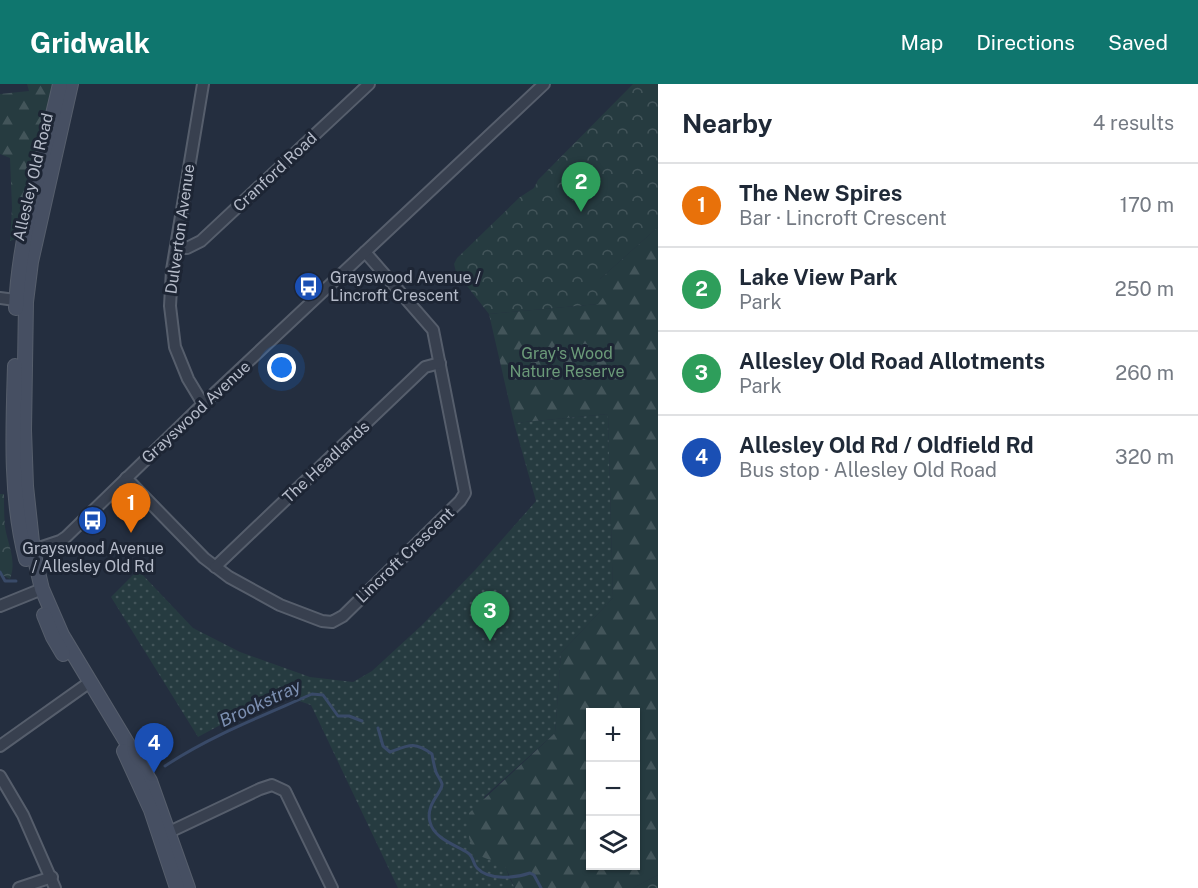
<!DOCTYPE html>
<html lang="en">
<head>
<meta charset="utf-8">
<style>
  body { margin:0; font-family:"Public Sans",sans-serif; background:#f2f2f3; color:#1f2937 }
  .controls { position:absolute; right:18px; bottom:18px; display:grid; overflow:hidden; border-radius:0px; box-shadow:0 2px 4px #0004 }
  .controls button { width:54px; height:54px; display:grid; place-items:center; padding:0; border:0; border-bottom:2px solid #e0e1e3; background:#fff; color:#1f2937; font:30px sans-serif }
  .you { position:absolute; left:282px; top:284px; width:21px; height:21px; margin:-15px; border:4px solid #fff; border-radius:50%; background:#1a73e8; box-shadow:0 0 0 9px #1a73e833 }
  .badge { display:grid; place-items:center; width:39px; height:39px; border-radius:50%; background:#0f766e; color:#fff; font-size:20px; font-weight:700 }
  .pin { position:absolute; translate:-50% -50px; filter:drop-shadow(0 2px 3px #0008) }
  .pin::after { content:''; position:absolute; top:32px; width:21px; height:18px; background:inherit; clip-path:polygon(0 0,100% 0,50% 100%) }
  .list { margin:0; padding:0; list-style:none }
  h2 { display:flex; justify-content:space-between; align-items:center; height:78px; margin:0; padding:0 24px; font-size:26px }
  h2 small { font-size:20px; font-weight:400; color:#747a83 }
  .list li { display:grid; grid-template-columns:39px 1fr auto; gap:18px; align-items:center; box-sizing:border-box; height:84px; padding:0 24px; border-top:2px solid #e0e1e3 }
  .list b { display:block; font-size:22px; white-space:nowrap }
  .list p { margin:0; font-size:20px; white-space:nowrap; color:#747a83 }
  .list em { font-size:20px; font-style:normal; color:#747a83 }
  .icon { flex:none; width:33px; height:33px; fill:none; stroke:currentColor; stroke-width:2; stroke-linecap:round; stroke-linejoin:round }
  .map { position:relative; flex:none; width:658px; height:804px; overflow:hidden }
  header { display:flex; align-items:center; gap:36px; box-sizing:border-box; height:84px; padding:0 30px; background:#0f766e; color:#fff }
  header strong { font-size:28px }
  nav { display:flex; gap:33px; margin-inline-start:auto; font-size:21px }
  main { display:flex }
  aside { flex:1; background:#fff }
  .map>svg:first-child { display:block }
  .grass { fill:url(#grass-dots) }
  .forest { fill:url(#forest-firs); fill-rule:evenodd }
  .park { fill:url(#park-crowns) }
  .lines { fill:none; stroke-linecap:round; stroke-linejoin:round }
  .stream { stroke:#394a68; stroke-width:3 }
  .minor-casing { stroke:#565e6c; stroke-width:14 }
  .secondary-casing { stroke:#565e6c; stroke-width:16 }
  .minor { stroke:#38404f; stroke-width:10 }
  .secondary { stroke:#464f62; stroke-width:14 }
  .labels { text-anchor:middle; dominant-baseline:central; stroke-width:6; stroke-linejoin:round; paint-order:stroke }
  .street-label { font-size:16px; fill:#b5bbc9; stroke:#1d2534 }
  .poi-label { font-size:16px; fill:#b5bbc9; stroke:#1d2534; text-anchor:start }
  .park-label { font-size:16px; fill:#6b9a79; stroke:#1d2534 }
  .water-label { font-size:18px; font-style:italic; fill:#7c8fb1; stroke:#1d2534 }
</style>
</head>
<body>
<header>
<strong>Gridwalk</strong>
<nav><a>Map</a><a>Directions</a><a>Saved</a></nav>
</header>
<main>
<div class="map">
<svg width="658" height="804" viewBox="0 0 658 804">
  <defs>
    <pattern id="grass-dots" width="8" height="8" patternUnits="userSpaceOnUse" patternTransform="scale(1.5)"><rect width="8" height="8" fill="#263b40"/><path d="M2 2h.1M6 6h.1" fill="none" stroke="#43555a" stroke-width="1.8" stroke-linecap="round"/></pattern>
    <pattern id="forest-firs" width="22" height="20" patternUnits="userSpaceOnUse" patternTransform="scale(1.5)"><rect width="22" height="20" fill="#263b40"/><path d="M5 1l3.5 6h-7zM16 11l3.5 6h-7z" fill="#43555a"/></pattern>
    <pattern id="park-crowns" width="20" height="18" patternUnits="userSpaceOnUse" patternTransform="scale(1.5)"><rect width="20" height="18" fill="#263b40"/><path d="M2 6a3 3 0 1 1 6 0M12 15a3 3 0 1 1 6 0" fill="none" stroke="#43555a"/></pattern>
  </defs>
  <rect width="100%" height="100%" fill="#242e3f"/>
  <!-- grass -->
  <polygon class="grass" points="608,330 613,514 561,569 555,649 484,713 509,793 515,804 398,804 311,621 278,610 198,653 111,513 138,486 193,544 240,568 310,593 353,598 372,587 422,541 476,485 536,417 514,339"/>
  <!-- forest -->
  <g class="forest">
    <polygon points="27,0 57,0 19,154 10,157 12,124 10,74 0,70 0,10 29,7"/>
    <path d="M658,143V791L633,804H515L505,782L475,770L469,754V729L555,649L561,569L613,514L608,330L514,339L489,230L598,220L600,195ZM590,628H636V782H590Z"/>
  </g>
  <!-- park -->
  <g class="park">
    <polygon points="633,0 658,0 658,143 600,195 605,211 598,220 489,230 456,188 454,180 457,174 520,113 534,104 538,96"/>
    <path d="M0,410H4C4,421 4,432 5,443C8,461 17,477 10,495L0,490Z"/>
    <polygon points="658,791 658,804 633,804"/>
  </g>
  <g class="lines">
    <!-- stream -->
    <g class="stream">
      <polyline points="0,488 5,497 16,497"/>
      <path d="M378,644L383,662L390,668C409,661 414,657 432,670C433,676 434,682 436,688C437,691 441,696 442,700C443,708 425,720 430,738C434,755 456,761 468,769C474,773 473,780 477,784C489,797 516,794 530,789L534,791L541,804"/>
      <path d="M165,682C210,652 262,632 312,610L323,611L338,632H349L362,637"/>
    </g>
    <defs>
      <g id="minor">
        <polyline points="203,0 172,186 170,222 175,263 188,295 203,320"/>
        <polyline points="176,164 187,164 201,157 369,0"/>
        <polyline points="0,214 22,217"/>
        <polyline points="126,394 204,474 229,493 280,521 322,537 332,538 343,532 460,417 465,409 433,246 365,168"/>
        <polyline points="27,468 60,457 66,453 203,320 544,0"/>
        <polyline points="215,483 425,283 440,279"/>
        <polyline points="0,522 42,505"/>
        <polyline points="0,662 90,598"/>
        <polyline points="0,692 23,731 55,804"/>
        <polyline points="163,751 260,705 272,701 285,707 332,804"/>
        <polyline points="19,804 52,793"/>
      </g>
      <g id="secondary">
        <polyline points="71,0 31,178 26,218 24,346 26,402 33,467 42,505 62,551 150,697 188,804"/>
        <path d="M16,224C19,150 44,73 60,0"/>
        <path d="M15,282C13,346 10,413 26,475"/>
        <polyline points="44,531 53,553 63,570"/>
        <polyline points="124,667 151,726 177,804"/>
      </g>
    </defs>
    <!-- minor casing -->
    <use href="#minor" class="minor-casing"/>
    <!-- secondary casing -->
    <use href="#secondary" class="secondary-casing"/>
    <!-- minor -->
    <use href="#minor" class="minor"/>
    <!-- secondary -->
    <use href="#secondary" class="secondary"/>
  </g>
  <!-- icons -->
  <defs>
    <symbol id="bus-disc" viewBox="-11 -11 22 22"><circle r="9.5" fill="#1a4fb4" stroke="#1d2534"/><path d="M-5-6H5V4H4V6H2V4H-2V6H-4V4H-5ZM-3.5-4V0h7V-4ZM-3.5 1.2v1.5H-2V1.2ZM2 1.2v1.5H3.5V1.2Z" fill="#fff"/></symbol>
  </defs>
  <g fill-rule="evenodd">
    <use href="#bus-disc" x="292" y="186" width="33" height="33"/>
    <use href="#bus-disc" x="76" y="420" width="33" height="33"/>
  </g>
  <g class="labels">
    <!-- street labels -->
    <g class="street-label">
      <text transform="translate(275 88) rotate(-43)">Cranford Road</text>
      <text transform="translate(33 93) rotate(-77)">Allesley Old Road</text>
      <text transform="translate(180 145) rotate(-82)">Dulverton Avenue</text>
      <text transform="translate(196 328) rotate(-43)">Grayswood Avenue</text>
      <text transform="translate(326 378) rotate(-43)">The Headlands</text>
      <text transform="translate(405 471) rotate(-44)">Lincroft Crescent</text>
    </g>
    <!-- poi labels -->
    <g class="poi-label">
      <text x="330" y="193">Grayswood Avenue /<tspan x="330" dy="18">Lincroft Crescent</tspan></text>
      <text x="93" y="464" text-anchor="middle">Grayswood Avenue<tspan x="93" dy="18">/ Allesley Old Rd</tspan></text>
    </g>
    <!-- park labels -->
    <g class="park-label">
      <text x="567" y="269">Gray's Wood<tspan x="567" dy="18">Nature Reserve</tspan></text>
    </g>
    <!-- water labels -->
    <g class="water-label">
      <text transform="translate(260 619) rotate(-25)">Brookstray</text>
    </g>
  </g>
</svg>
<div class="controls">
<button>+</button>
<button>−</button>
<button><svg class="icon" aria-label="layers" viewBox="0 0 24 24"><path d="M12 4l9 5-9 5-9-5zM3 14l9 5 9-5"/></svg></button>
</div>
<div class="you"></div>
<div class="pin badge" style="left:131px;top:449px;background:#e8710a">1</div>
<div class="pin badge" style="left:581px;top:128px;background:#2e9e5b">2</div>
<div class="pin badge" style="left:490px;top:557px;background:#2e9e5b">3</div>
<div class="pin badge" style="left:154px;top:689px;background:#1a4fb4">4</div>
</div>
<aside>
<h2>Nearby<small>4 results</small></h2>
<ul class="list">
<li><span class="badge" style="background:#e8710a">1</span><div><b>The New Spires</b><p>Bar · Lincroft Crescent</p></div><em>170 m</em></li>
<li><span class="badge" style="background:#2e9e5b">2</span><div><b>Lake View Park</b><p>Park</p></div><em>250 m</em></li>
<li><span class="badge" style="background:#2e9e5b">3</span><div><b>Allesley Old Road Allotments</b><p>Park</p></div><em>260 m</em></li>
<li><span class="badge" style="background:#1a4fb4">4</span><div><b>Allesley Old Rd / Oldfield Rd</b><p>Bus stop · Allesley Old Road</p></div><em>320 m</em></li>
</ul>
</aside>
</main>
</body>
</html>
